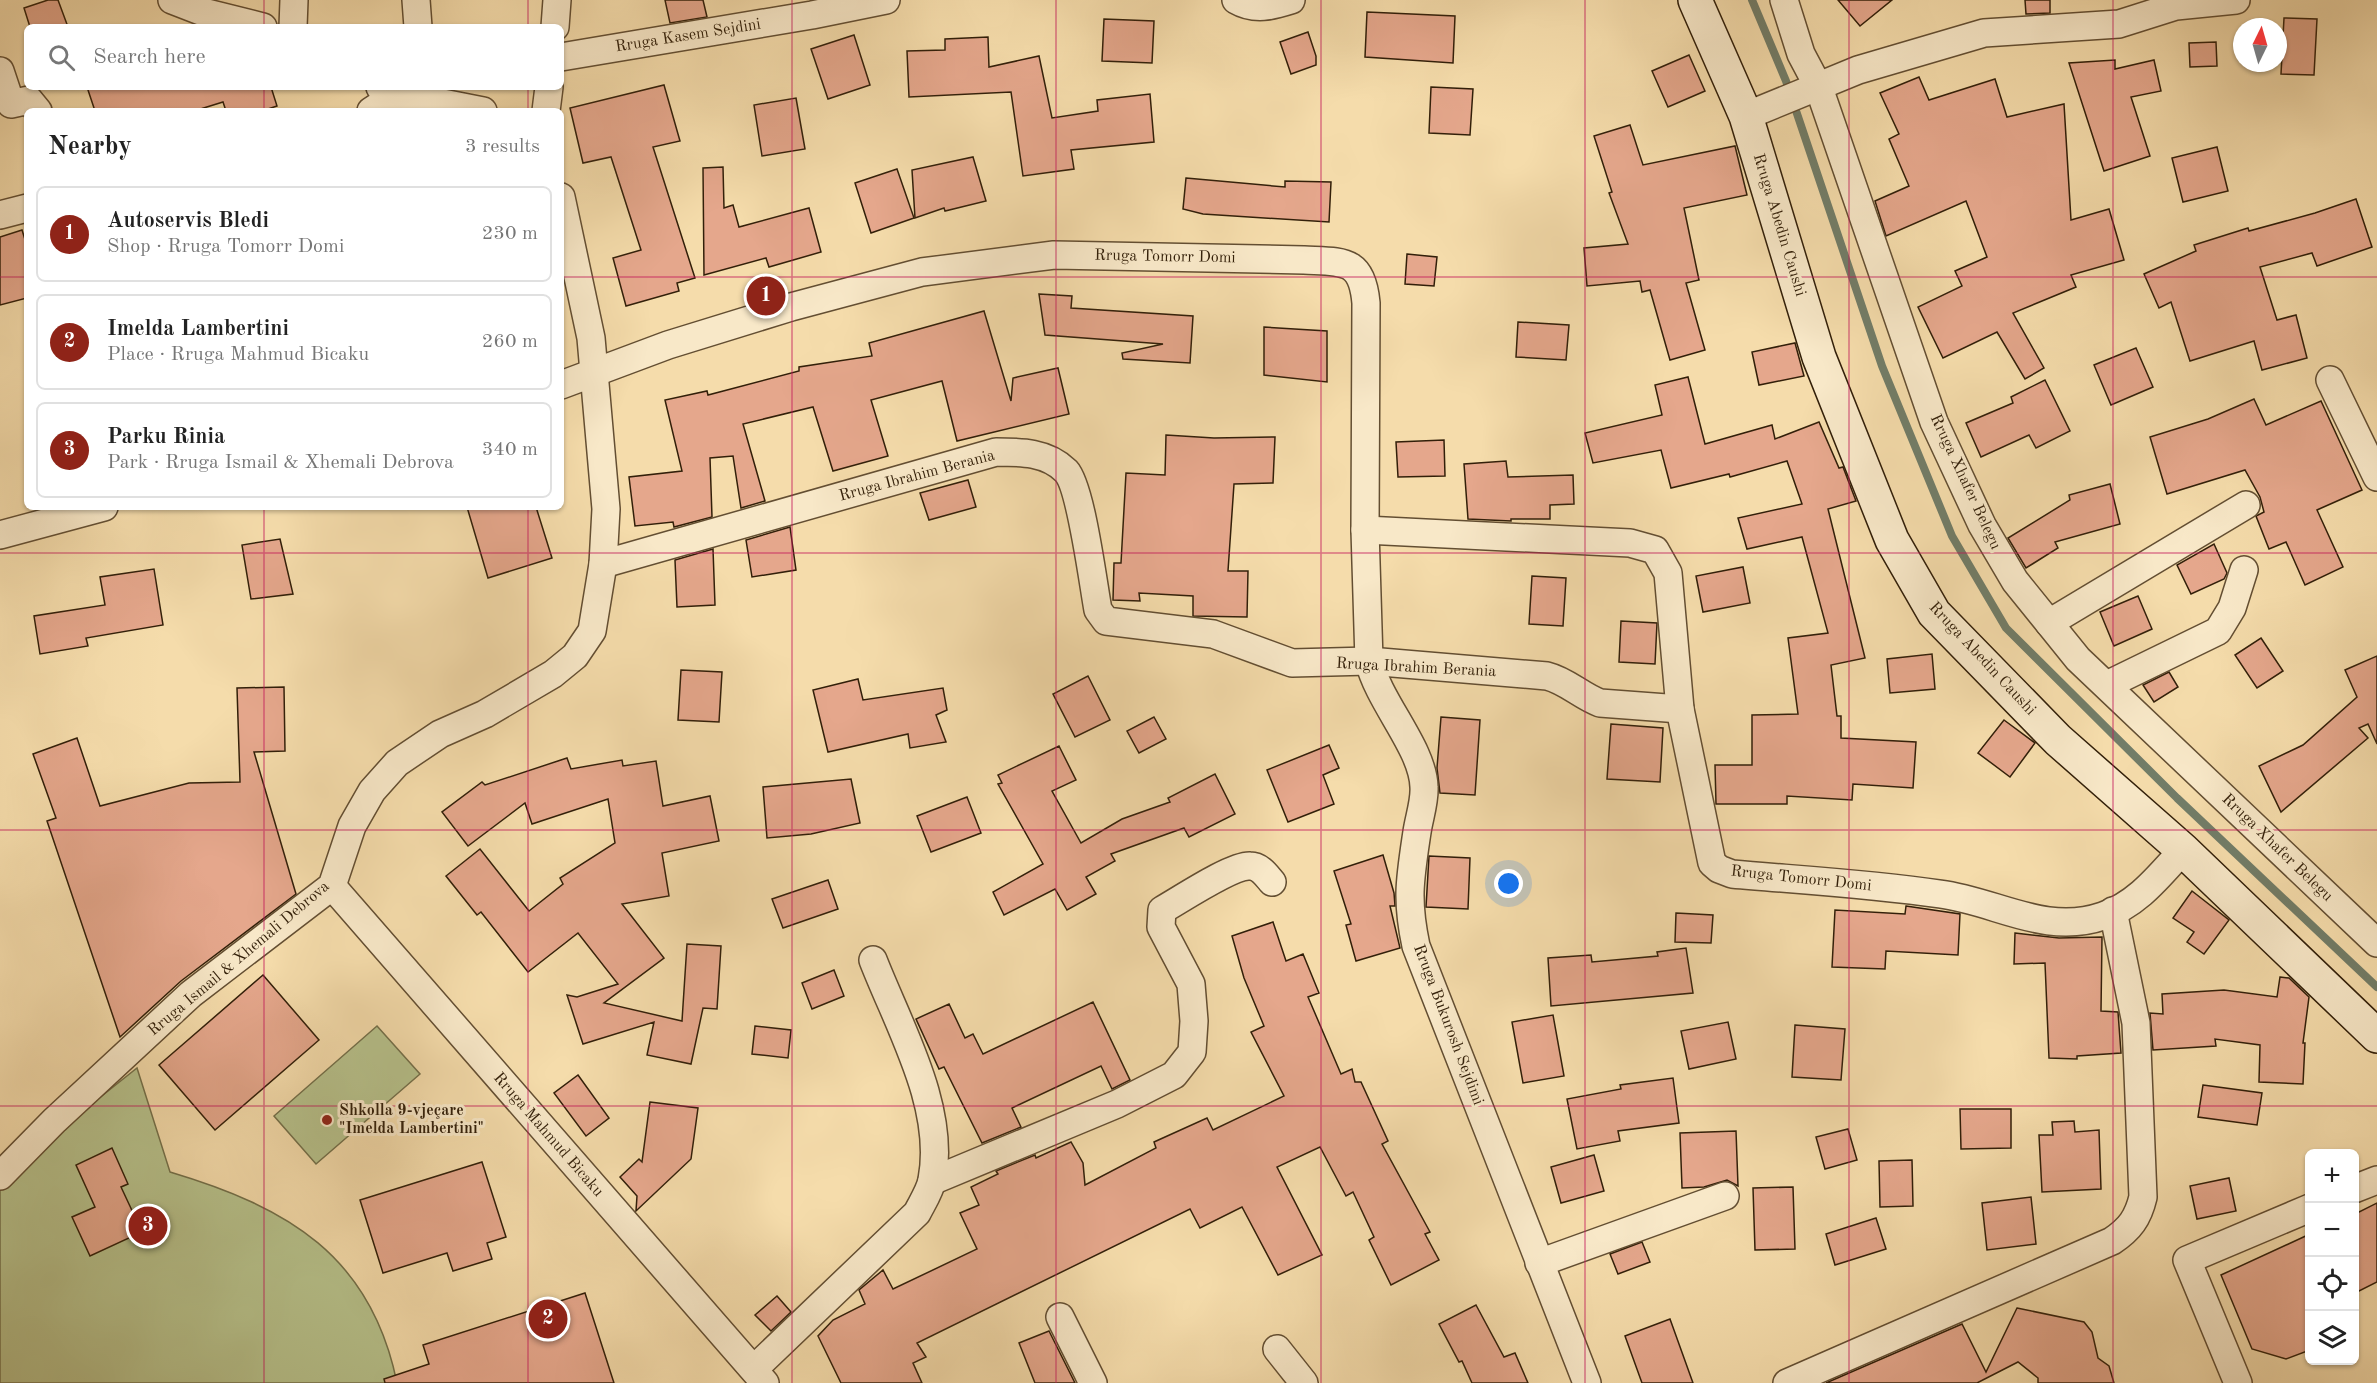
<!DOCTYPE html>
<html lang="en">
<head>
<meta charset="utf-8">
<style>
  body { margin:0; font-family:"Old Standard TT",serif; background:#f2f2f2; color:#222 }
  .controls { position:absolute; right:18px; bottom:18px; display:grid; overflow:hidden; border-radius:9px; box-shadow:0 2px 4px #0004 }
  .controls button { width:54px; height:54px; display:grid; place-items:center; padding:0; border:0; border-bottom:2px solid #e0e0e0; background:#fff; color:#222; font:30px sans-serif }
  .compass { position:absolute; left:2233px; top:18px; width:54px; height:54px; border-radius:50%; background:#fff; box-shadow:0 2px 4px #0004; rotate:5deg }
  .you { position:absolute; left:1509px; top:884px; width:21px; height:21px; margin:-15px; border:4px solid #fff; border-radius:50%; background:#1a73e8; box-shadow:0 0 0 9px #1a73e833 }
  .badge { display:grid; place-items:center; width:39px; height:39px; border-radius:50%; background:#8f2418; color:#fff; font-size:20px; font-weight:700 }
  .pin { position:absolute; translate:-50% -50%; border:3px solid #fff; box-shadow:0 2px 6px #0006 }
  .list { margin:0; padding:0; list-style:none }
  h2 { display:flex; justify-content:space-between; align-items:center; height:78px; margin:0; padding:0 24px; font-size:26px }
  h2 small { font-size:20px; font-weight:400; color:#767676 }
  .list li { display:grid; grid-template-columns:39px 1fr auto; gap:18px; align-items:center; box-sizing:border-box; height:96px; margin:0 12px 12px; padding:0 12px; border:2px solid #e0e0e0; border-radius:9px }
  .list b { display:block; font-size:22px; white-space:nowrap }
  .list p { margin:0; font-size:20px; white-space:nowrap; color:#767676 }
  .list em { font-size:20px; font-style:normal; color:#767676 }
  .icon { flex:none; width:33px; height:33px; fill:none; stroke:currentColor; stroke-width:2; stroke-linecap:round; stroke-linejoin:round }
  .map { position:relative; flex:none; width:2377px; height:1383px; overflow:hidden }
  .search { position:absolute; background:#fff; box-shadow:0 2px 4px #0004; left:24px; top:24px; width:540px; height:66px; display:flex; align-items:center; gap:15px; box-sizing:border-box; padding:0 21px; border-radius:9px; color:#767676; font-size:22px }
  .panel { position:absolute; background:#fff; box-shadow:0 2px 4px #0004; left:24px; top:108px; width:540px; height:402px; border-radius:9px }
  .map>svg:first-child { display:block }
  .green { fill:#b7c28c; stroke:#74704a; stroke-width:1.5 }
  .lines { fill:none; stroke-linecap:round; stroke-linejoin:round }
  .stream { stroke:#727d68; stroke-width:8 }
  .building { fill:#e5a78c; stroke:#321f09; stroke-width:1.5 }
  .street-casing { stroke:#634e32; stroke-width:30 }
  .secondary-casing { stroke:#321f09; stroke-width:36 }
  .street { stroke:#f8e8c8; stroke-width:27 }
  .secondary { stroke:#f8e8c8; stroke-width:33 }
  .grid { fill:none; stroke:#c2185b; stroke-width:1.5; stroke-opacity:0.55 }
  .poi-dot { fill:#8f2418; stroke:#f8e8c8; stroke-width:2 }
  .labels { text-anchor:middle; dominant-baseline:central; stroke-width:6; stroke-linejoin:round; paint-order:stroke }
  .street-label { font-size:16px; fill:#321f09; stroke:#f8e8c8 }
  .poi-label { font-size:16px; font-weight:bold; fill:#321f09; stroke:#f8e8c8; text-anchor:start }
</style>
</head>
<body>
<div class="map">
<svg width="2377" height="1383" viewBox="0 0 2377 1383">
  <rect width="100%" height="100%" fill="#f5dcab"/>
  <filter id="stains"><feTurbulence type="fractalNoise" baseFrequency=".00333" numOctaves="4"/><feColorMatrix values="0 0 0 0 .2 0 0 0 0 .09 0 0 0 0 .02 0 0 0 .5 -.17"/></filter>
  <radialGradient id="worn" r=".72"><stop offset=".6" stop-color="#630" stop-opacity="0"/><stop offset="1" stop-color="#630" stop-opacity=".3"/></radialGradient>
  <!-- green -->
  <g class="green">
    <polygon points="377,1026 420,1074 316,1164 274,1116"/>
    <path d="M137,1068L170,1172C287,1207 371,1255 397,1383H0V1189L64,1126Z"/>
  </g>
  <g class="lines">
    <!-- stream -->
    <polyline class="stream" points="1752,0 1786,81 1882,366 1952,536 2006,628 2177,798 2377,987"/>
  </g>
  <!-- building -->
  <g class="building">
    <polygon points="48,0 58,0 68,27 30,27 24,8"/>
    <polygon points="665,0 703,0 707,17 670,23"/>
    <polygon points="1838,0 1892,0 1860,26"/>
    <polygon points="2025,0 2050,0 2050,13 2026,14"/>
    <polygon points="1367,12 1455,16 1453,63 1365,57"/>
    <polygon points="2284,18 2317,19 2314,75 2281,74"/>
    <polygon points="1104,19 1154,21 1152,63 1102,61"/>
    <polygon points="1308,32 1316,56 1316,65 1291,74 1280,42"/>
    <polygon points="854,35 870,85 828,99 811,49"/>
    <polygon points="988,37 989,67 1039,56 1052,118 1098,111 1097,100 1150,94 1154,142 1071,150 1074,169 1023,176 1011,92 909,97 907,51 945,50 945,39"/>
    <polygon points="2216,42 2217,66 2190,67 2189,43"/>
    <polygon points="1689,55 1705,91 1668,107 1652,71"/>
    <polygon points="2115,60 2115,69 2154,60 2161,91 2131,97 2150,156 2104,171 2069,63"/>
    <polygon points="1919,77 1929,100 1995,79 2007,117 2064,104 2071,220 2109,209 2124,260 2071,275 2076,287 2013,313 2044,368 2025,379 1997,332 1943,358 1918,307 1962,286 1955,271 1987,257 1966,201 1886,236 1875,201 1909,186 1889,139 1899,134 1880,93"/>
    <polygon points="664,85 680,141 653,147 695,278 677,283 679,291 626,306 613,258 641,250 611,157 583,163 570,108"/>
    <polygon points="87,87 271,87 277,106 262,111 226,111 223,102 194,111 95,111"/>
    <polygon points="1431,87 1473,89 1470,135 1429,133"/>
    <polygon points="796,98 805,149 762,156 754,105"/>
    <polygon points="1630,125 1643,165 1735,146 1747,195 1684,208 1699,280 1686,283 1705,350 1670,360 1650,290 1642,292 1640,281 1587,286 1584,248 1628,244 1609,193 1612,192 1594,136"/>
    <polygon points="2217,147 2228,191 2183,202 2172,158"/>
    <polygon points="973,157 986,201 945,211 944,208 915,218 912,170"/>
    <polygon points="723,167 724,208 733,205 739,227 809,208 821,252 769,267 766,258 704,275 703,168"/>
    <polygon points="897,169 914,218 871,233 855,183"/>
    <polygon points="1186,178 1285,187 1285,181 1331,182 1329,222 1203,214 1183,209"/>
    <polygon points="2356,199 2372,247 2317,266 2312,253 2260,267 2277,320 2296,315 2307,358 2262,370 2254,341 2190,361 2171,302 2159,308 2144,274 2196,251 2194,245 2248,228 2249,231 2315,213"/>
    <polygon points="22,230 27,246 27,298 0,305 0,237"/>
    <polygon points="1407,254 1437,257 1434,286 1405,284"/>
    <polygon points="1039,294 1072,296 1071,308 1193,316 1190,363 1123,359 1122,353 1163,344 1045,335"/>
    <polygon points="984,311 1011,401 1013,378 1058,368 1069,414 957,441 942,381 871,400 888,456 833,471 813,407 743,424 765,501 741,508 733,456 710,458 712,517 674,527 673,522 635,526 629,477 682,471 665,400 707,391 708,395 799,371 799,367 872,356 869,343"/>
    <polygon points="1518,322 1569,325 1566,360 1516,357"/>
    <polygon points="1264,327 1327,331 1327,382 1264,375"/>
    <polygon points="1795,343 1804,376 1759,385 1752,352"/>
    <polygon points="2136,348 2153,387 2111,405 2094,365"/>
    <polygon points="1688,377 1705,444 1772,425 1775,439 1819,422 1839,468 1843,467 1856,501 1828,509 1865,658 1831,665 1837,716 1841,716 1841,738 1916,742 1913,788 1853,784 1852,800 1787,796 1787,804 1716,804 1715,765 1752,765 1752,715 1798,714 1788,638 1828,633 1802,537 1747,549 1738,518 1802,504 1787,461 1730,477 1729,474 1671,488 1661,450 1593,463 1585,433 1662,415 1655,385"/>
    <polygon points="2045,380 2070,431 2036,448 2029,435 1981,457 1966,423 2013,403 2011,397"/>
    <polygon points="2254,399 2266,425 2321,401 2362,490 2317,510 2343,567 2305,585 2286,542 2269,549 2256,516 2264,512 2260,497 2245,470 2167,494 2150,437 2208,419"/>
    <polygon points="1166,435 1214,438 1275,437 1273,483 1234,484 1228,571 1248,571 1247,617 1193,616 1193,596 1139,593 1140,601 1113,600 1114,563 1121,563 1126,473 1165,475"/>
    <polygon points="1444,440 1445,476 1398,477 1396,442"/>
    <polygon points="1506,461 1508,477 1573,475 1574,504 1550,505 1550,519 1511,519 1511,521 1468,519 1464,464"/>
    <polygon points="968,480 976,507 929,520 920,493"/>
    <polygon points="2110,484 2120,524 2055,542 2058,548 2026,568 2008,538 2070,500 2069,495"/>
    <polygon points="467,507 536,507 552,558 488,578"/>
    <polygon points="790,527 796,570 752,577 746,540"/>
    <polygon points="280,539 293,594 251,599 242,545"/>
    <polygon points="2214,544 2227,573 2224,579 2191,594 2177,565"/>
    <polygon points="713,549 715,605 677,607 675,560"/>
    <polygon points="1743,567 1750,603 1703,612 1696,576"/>
    <polygon points="154,569 163,625 86,638 88,646 40,654 34,616 105,605 100,577"/>
    <polygon points="1532,576 1566,578 1563,626 1529,624"/>
    <polygon points="2138,596 2152,629 2114,646 2100,612"/>
    <polygon points="1621,621 1657,623 1655,664 1619,662"/>
    <polygon points="2261,638 2283,671 2257,688 2235,655"/>
    <polygon points="1932,654 1935,689 1890,693 1887,659"/>
    <polygon points="2377,656 2377,744 2368,724 2359,728 2368,738 2281,812 2259,766 2303,745 2357,697 2345,670"/>
    <polygon points="681,670 722,672 719,722 678,720"/>
    <polygon points="2169,672 2178,687 2154,702 2143,685"/>
    <polygon points="1088,676 1110,720 1075,737 1053,694"/>
    <polygon points="858,679 863,700 943,688 947,710 936,715 946,742 910,748 908,734 828,752 813,690"/>
    <polygon points="284,687 285,751 254,752 296,894 181,981 120,1037 47,821 56,818 33,754 77,738 100,806 189,783 240,782 237,688"/>
    <polygon points="1154,717 1166,739 1139,753 1127,731"/>
    <polygon points="1441,717 1480,720 1475,795 1440,793 1437,768"/>
    <polygon points="2004,720 2035,743 2010,777 1978,753"/>
    <polygon points="1611,724 1663,728 1660,782 1607,779"/>
    <polygon points="1329,745 1339,768 1323,775 1334,804 1288,822 1267,770"/>
    <polygon points="1059,746 1076,780 1052,791 1081,843 1122,819 1170,802 1168,798 1215,774 1235,814 1189,837 1184,828 1111,854 1115,861 1086,877 1096,894 1067,910 1055,889 1004,915 993,892 1043,864 998,784 1002,783 998,775"/>
    <polygon points="567,758 571,769 622,760 623,766 656,761 663,806 710,796 719,841 662,853 669,896 622,904 664,958 604,1003 682,1021 687,944 721,946 717,1009 703,1008 691,1064 647,1055 654,1022 583,1044 567,995 577,997 618,984 578,933 528,972 481,912 477,915 446,876 480,849 529,911 563,884 560,878 615,843 608,799 532,824 525,803 468,846 442,812 482,782 485,785"/>
    <polygon points="851,779 860,823 811,834 767,838 763,787"/>
    <polygon points="967,797 981,833 931,852 917,816"/>
    <polygon points="1383,855 1394,893 1395,906 1390,906 1400,948 1356,961 1346,925 1351,924 1334,871"/>
    <polygon points="1429,856 1470,858 1468,909 1426,907"/>
    <polygon points="828,880 838,909 783,928 772,899"/>
    <polygon points="2192,891 2229,920 2204,954 2187,942 2194,932 2173,918"/>
    <polygon points="1906,906 1960,914 1958,955 1886,951 1885,969 1832,967 1835,910 1905,914"/>
    <polygon points="1676,913 1713,915 1711,943 1675,942"/>
    <polygon points="1273,922 1286,961 1303,954 1319,993 1308,997 1341,1074 1352,1069 1355,1082 1361,1082 1388,1141 1382,1144 1430,1232 1425,1234 1439,1260 1391,1285 1369,1240 1374,1237 1353,1192 1346,1196 1320,1147 1277,1167 1322,1255 1278,1275 1242,1207 1200,1228 1190,1209 917,1343 926,1357 913,1363 922,1383 841,1383 818,1336 833,1320 865,1304 859,1290 883,1270 893,1289 977,1249 960,1213 979,1205 971,1187 998,1174 996,1171 1035,1155 1036,1158 1071,1142 1083,1163 1085,1185 1156,1148 1154,1142 1207,1118 1213,1130 1284,1096 1251,1032 1264,1026 1244,978 1232,936"/>
    <polygon points="2015,933 2059,938 2102,937 2101,1011 2118,1012 2121,1053 2077,1056 2077,1059 2049,1058 2045,963 2014,964"/>
    <polygon points="1686,948 1693,993 1551,1006 1548,958 1591,955 1592,962 1658,956 1657,952"/>
    <polygon points="834,970 844,996 812,1009 802,983"/>
    <polygon points="263,975 319,1040 215,1130 159,1065"/>
    <polygon points="2280,977 2289,978 2309,997 2303,1043 2305,1043 2303,1084 2259,1082 2260,1045 2215,1039 2216,1046 2153,1050 2150,1013 2163,1014 2162,994 2224,990 2277,997"/>
    <polygon points="1093,1002 1130,1080 1112,1089 1101,1066 1012,1108 1021,1127 982,1143 944,1067 939,1069 916,1019 949,1004 965,1038 973,1034 983,1054"/>
    <polygon points="1553,1015 1564,1076 1523,1083 1512,1022"/>
    <polygon points="1728,1022 1736,1059 1689,1069 1681,1031"/>
    <polygon points="1795,1025 1845,1029 1841,1080 1792,1077"/>
    <polygon points="755,1026 791,1030 788,1058 752,1054"/>
    <polygon points="578,1075 609,1118 586,1136 554,1093"/>
    <polygon points="1673,1078 1679,1123 1618,1131 1620,1141 1577,1149 1567,1099 1621,1089 1620,1085"/>
    <polygon points="2203,1085 2262,1093 2257,1125 2198,1117"/>
    <polygon points="650,1102 698,1108 691,1159 636,1211 637,1196 620,1177 639,1159 642,1162"/>
    <polygon points="1960,1109 2011,1109 2011,1148 1961,1149"/>
    <polygon points="2074,1121 2075,1132 2099,1130 2101,1189 2042,1192 2039,1135 2053,1135 2052,1122"/>
    <polygon points="1848,1129 1857,1160 1825,1169 1816,1137"/>
    <polygon points="1736,1131 1738,1186 1727,1180 1704,1187 1682,1188 1680,1133"/>
    <polygon points="112,1148 128,1184 121,1187 142,1232 90,1256 72,1217 95,1207 76,1165"/>
    <polygon points="1594,1155 1604,1191 1561,1203 1551,1167"/>
    <polygon points="1912,1160 1913,1206 1880,1207 1879,1161"/>
    <polygon points="482,1162 506,1237 487,1243 492,1259 453,1271 447,1253 383,1273 360,1200"/>
    <polygon points="2229,1178 2236,1211 2197,1219 2190,1186"/>
    <polygon points="1793,1187 1795,1249 1755,1250 1753,1188"/>
    <polygon points="2031,1197 2036,1244 1987,1250 1982,1203"/>
    <polygon points="2377,1203 2377,1282 2355,1293 2355,1214"/>
    <polygon points="1876,1218 1886,1249 1835,1265 1826,1234"/>
    <polygon points="2310,1234 2310,1350 2286,1359 2252,1349 2221,1275"/>
    <polygon points="1642,1242 1650,1262 1618,1274 1610,1254"/>
    <polygon points="585,1293 614,1383 385,1383 384,1379 429,1364 423,1345"/>
    <polygon points="777,1296 791,1312 771,1331 755,1315"/>
    <polygon points="1476,1305 1504,1357 1515,1353 1528,1383 1472,1383 1462,1361 1459,1362 1439,1324"/>
    <polygon points="2017,1308 2084,1322 2092,1332 2098,1358 2109,1366 2114,1383 2038,1383 2038,1378 2018,1362 1977,1383 1826,1383 1962,1324 1986,1372"/>
    <polygon points="1670,1319 1693,1383 1642,1383 1625,1336"/>
    <polygon points="1049,1331 1075,1383 1035,1383 1019,1343"/>
  </g>
  <g class="lines">
    <defs>
      <g id="street">
        <polyline points="172,0 203,12 263,27"/>
        <polyline points="416,0 418,27"/>
        <path d="M1236,0C1255,11 1272,6 1291,0"/>
        <polyline points="1784,0 1801,54 1819,88 1934,422 1982,525 2015,581 2078,659 2377,943"/>
        <polyline points="293,27 294,0"/>
        <polyline points="555,27 557,0"/>
        <polyline points="561,57 812,15 886,0"/>
        <polyline points="0,71 11,104 29,100 38,111"/>
        <polyline points="380,87 397,94 483,111"/>
        <polyline points="371,111 397,94 400,87"/>
        <polyline points="546,111 549,87"/>
        <polyline points="1746,116 1858,70 1984,33 2119,24 2176,6 2236,0"/>
        <polyline points="0,215 27,208"/>
        <polyline points="2330,380 2377,477"/>
        <path d="M561,385L668,345L791,307L922,272L1054,255L1304,260C1343,262 1362,258 1366,303L1365,530L1369,661C1379,703 1423,748 1424,787C1425,801 1419,818 1417,832C1410,879 1406,899 1416,946L1587,1383"/>
        <path d="M1365,530L1630,543L1655,550L1668,573L1680,709L1712,863L1719,869L1732,874C1801,880 1871,884 1940,894C1996,901 2045,936 2103,916C2138,904 2159,876 2183,850"/>
        <polyline points="0,535 104,507"/>
        <path d="M603,564L996,452C1021,452 1047,452 1066,471C1081,487 1093,583 1098,610L1106,621L1213,634L1292,663L1369,661L1547,676C1567,681 1581,696 1600,703L1680,709"/>
        <polyline points="2049,623 2246,505"/>
        <polyline points="2107,685 2218,631 2232,608 2244,570"/>
        <polyline points="332,886 765,1383"/>
        <polyline points="0,1176 54,1121 191,994 332,886 352,826 372,791 397,763 440,734 485,714 553,674 575,656 592,631 603,564 606,509 591,338 561,197"/>
        <path d="M932,1181L1117,1104L1174,1075L1192,1052L1194,1021L1191,984L1161,927L1162,910C1180,900 1232,865 1250,866C1260,866 1266,875 1272,882"/>
        <polyline points="2354,1189 2377,1180"/>
        <polyline points="1539,1263 1725,1196"/>
        <polyline points="1060,1317 1093,1383"/>
        <polyline points="1277,1349 1304,1383"/>
        <path d="M754,1369L917,1213C922,1203 930,1191 932,1180C946,1107 899,1027 873,960"/>
        <path d="M1787,1383L2112,1241C2130,1229 2138,1218 2143,1197L2136,1023L2113,911"/>
        <polyline points="2238,1383 2187,1260 2310,1208"/>
      </g>
      <polyline id="secondary" points="1695,0 1746,116 1819,357 1892,540 1934,613 2058,740 2183,850 2377,1036"/>
    </defs>
    <!-- street casing -->
    <use href="#street" class="street-casing"/>
    <!-- secondary casing -->
    <use href="#secondary" class="secondary-casing"/>
    <!-- street -->
    <use href="#street" class="street"/>
    <!-- secondary -->
    <use href="#secondary" class="secondary"/>
  </g>
  <!-- grid -->
  <path class="grid" d="M264,0V27M528,0V27M792,0V1383M1056,0V1383M1321,0V1383M1585,0V1383M1849,0V1383M2113,0V1383M264,87V111M528,87V111M0,277H27M561,277H2377M264,507V1383M528,507V1383M0,553H2377M0,830H2377M0,1106H2377"/>
  <!-- markers -->
  <circle class="poi-dot" cx="327" cy="1120" r="6"/>
  <g class="labels">
    <!-- street labels -->
    <g class="street-label">
      <text transform="translate(688 36) rotate(-9)">Rruga Kasem Sejdini</text>
      <text transform="translate(1779 225) rotate(73)">Rruga Abedin Caushi</text>
      <text transform="translate(1165 257) rotate(1)">Rruga Tomorr Domi</text>
      <text transform="translate(917 476) rotate(-15)">Rruga Ibrahim Berania</text>
      <text transform="translate(1965 482) rotate(65)">Rruga Xhafer Belegu</text>
      <text transform="translate(1982 659) rotate(47)">Rruga Abedin Caushi</text>
      <text transform="translate(1416 668) rotate(3)">Rruga Ibrahim Berania</text>
      <text transform="translate(2277 848) rotate(44)">Rruga Xhafer Belegu</text>
      <text transform="translate(1801 879) rotate(6)">Rruga Tomorr Domi</text>
      <text transform="translate(239 959) rotate(-40)">Rruga Ismail &amp; Xhemali Debrova</text>
      <text transform="translate(1448 1025) rotate(69)">Rruga Bukurosh Sejdimi</text>
      <text transform="translate(548 1135) rotate(49)">Rruga Mahmud Bicaku</text>
    </g>
    <!-- poi labels -->
    <g class="poi-label">
      <text x="339" y="1111">Shkolla 9-vjeçare<tspan x="339" dy="18">"Imelda Lambertini"</tspan></text>
    </g>
  </g>
  <rect width="100%" height="100%" filter="url(#stains)"/>
  <rect width="100%" height="100%" fill="url(#worn)"/>
</svg>
<div class="controls">
<button>+</button>
<button>−</button>
<button><svg class="icon" aria-label="locate" viewBox="0 0 24 24"><circle cx="12" cy="12" r="6"/><path d="M12 2v4M12 18v4M2 12h4M18 12h4"/></svg></button>
<button><svg class="icon" aria-label="layers" viewBox="0 0 24 24"><path d="M12 4l9 5-9 5-9-5zM3 14l9 5 9-5"/></svg></button>
</div>
<svg class="compass" viewBox="-18 -18 36 36"><path d="M0-13l5 13h-10z" fill="#e53935"/><path d="M0 13l5-13h-10z" fill="#767676"/></svg>
<div class="you"></div>
<div class="pin badge" style="left:766px;top:296px">1</div>
<div class="pin badge" style="left:548px;top:1319px">2</div>
<div class="pin badge" style="left:148px;top:1226px">3</div>
<div class="search"><svg class="icon" aria-label="search" viewBox="0 0 24 24"><circle cx="10" cy="10" r="6"/><path d="M15 15l6 6"/></svg>Search here</div>
<section class="panel">
<h2>Nearby<small>3 results</small></h2>
<ul class="list">
<li><span class="badge">1</span><div><b>Autoservis Bledi</b><p>Shop · Rruga Tomorr Domi</p></div><em>230 m</em></li>
<li><span class="badge">2</span><div><b>Imelda Lambertini</b><p>Place · Rruga Mahmud Bicaku</p></div><em>260 m</em></li>
<li><span class="badge">3</span><div><b>Parku Rinia</b><p>Park · Rruga Ismail &amp; Xhemali Debrova</p></div><em>340 m</em></li>
</ul>
</section>
</div>
</body>
</html>
